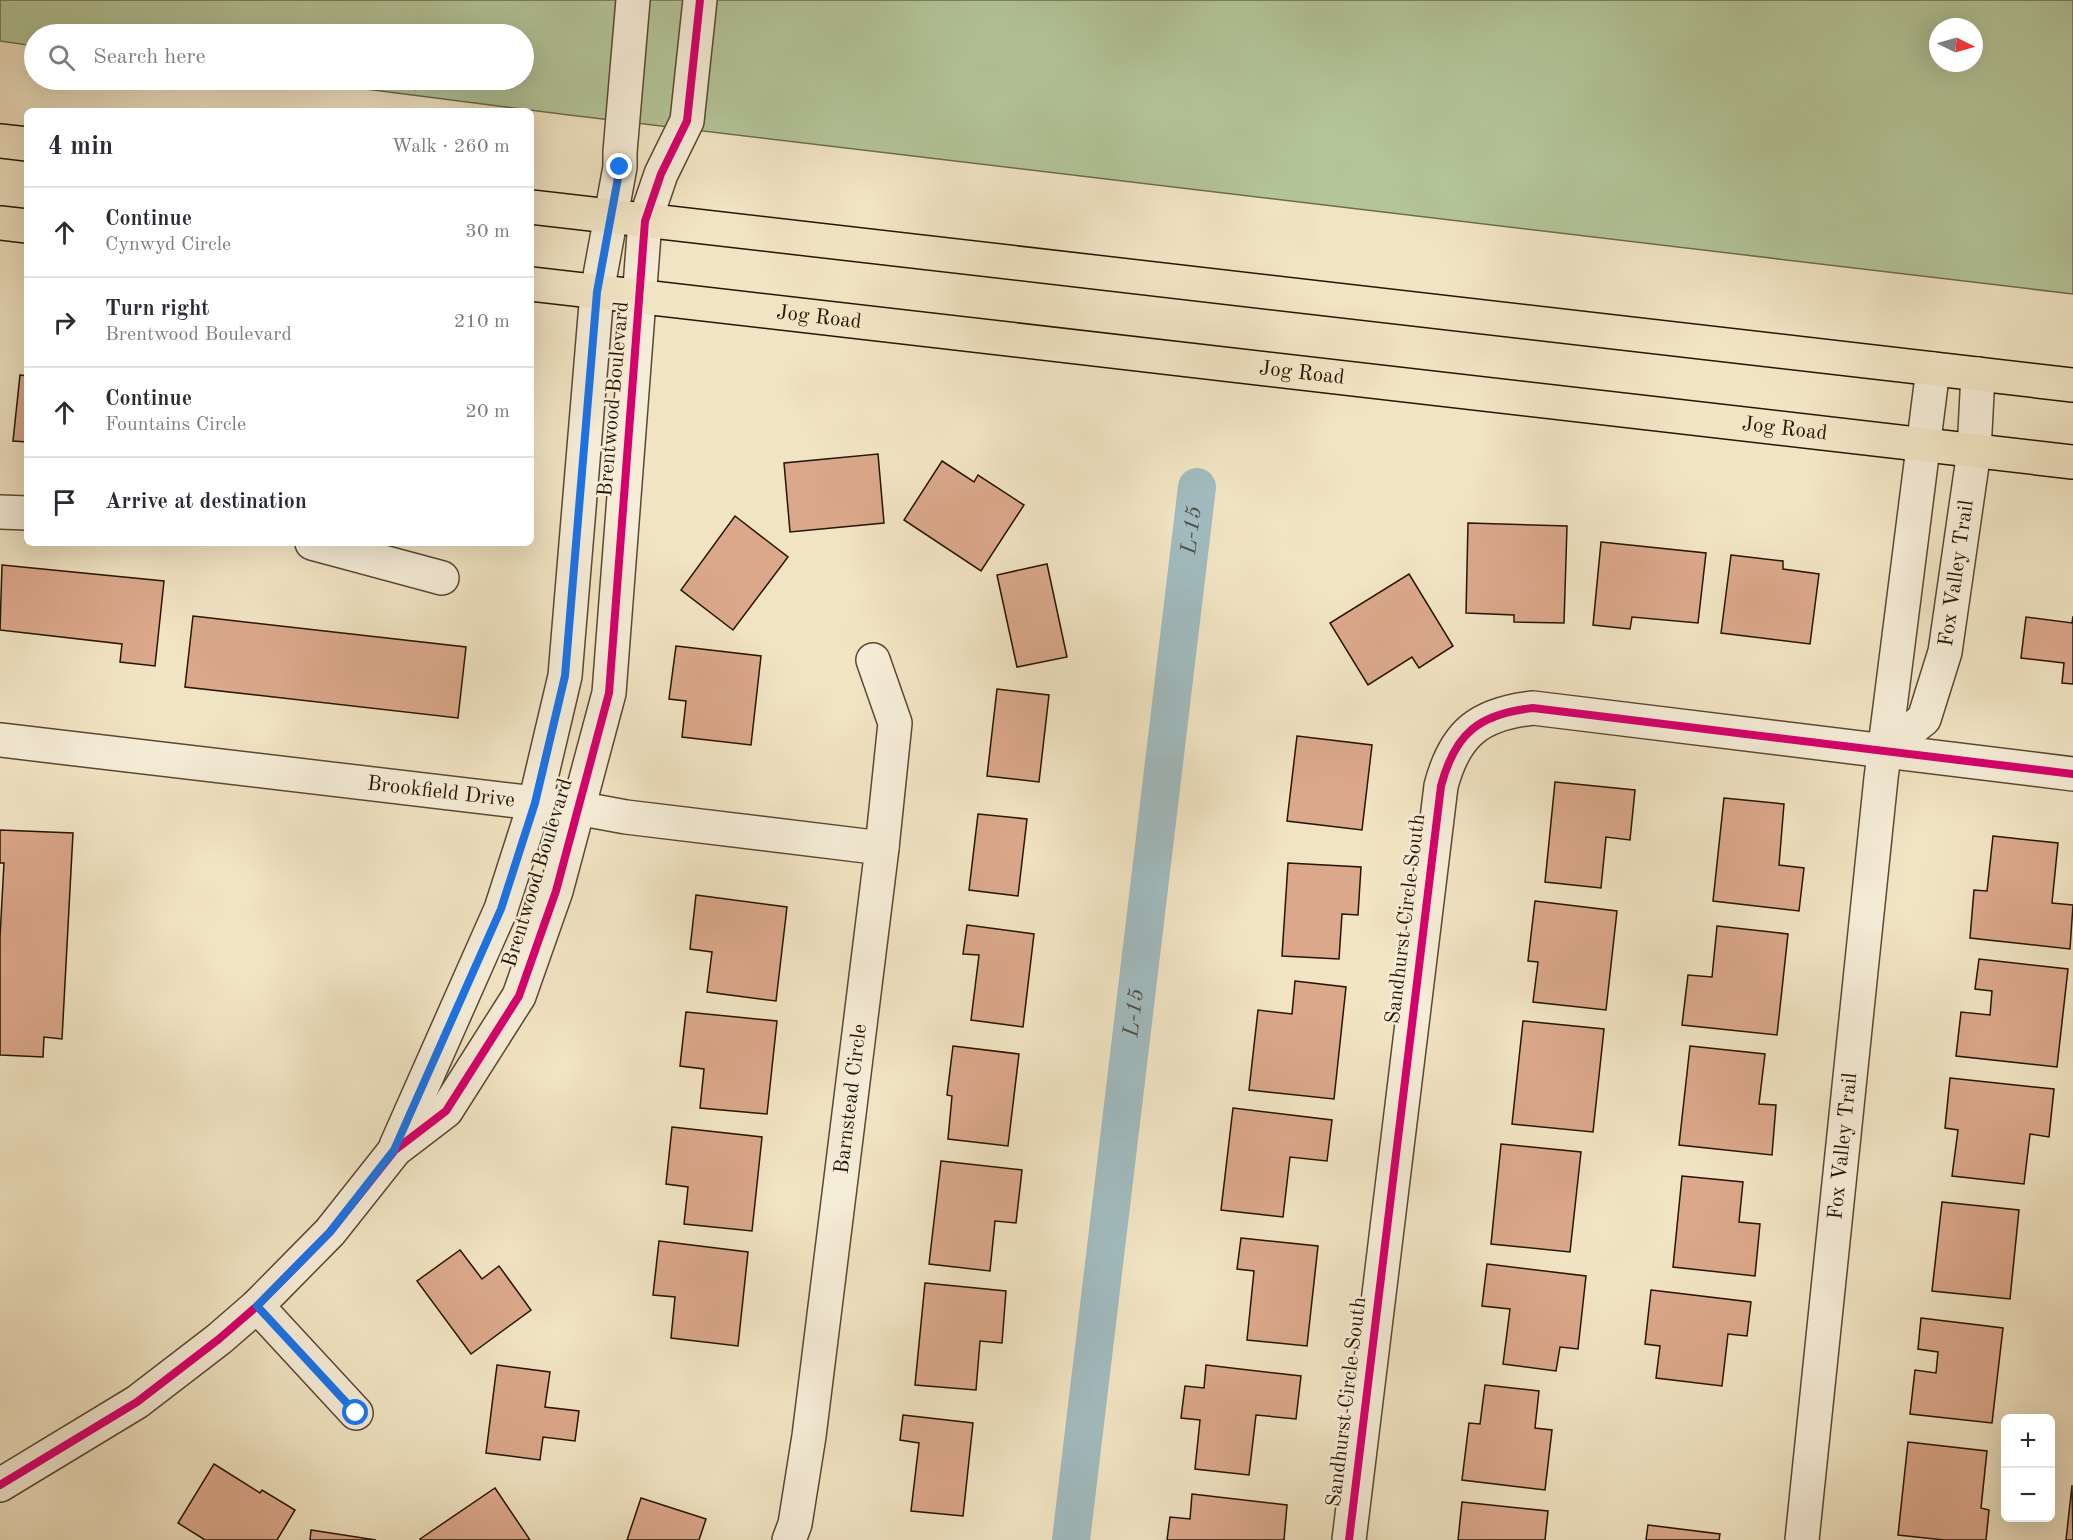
<!DOCTYPE html>
<html lang="en">
<head>
<meta charset="utf-8">
<style>
  body { margin:0; font-family:"Old Standard TT",serif; background:#f2f2f3; color:#2b2b33 }
  .controls { position:absolute; right:18px; bottom:18px; display:grid; overflow:hidden; border-radius:9px; box-shadow:0 6px 24px #0002 }
  .controls button { width:54px; height:54px; display:grid; place-items:center; padding:0; border:0; border-bottom:2px solid #e1e1e2; background:#fff; color:#2b2b33; font:30px sans-serif }
  .compass { position:absolute; left:1929px; top:18px; width:54px; height:54px; border-radius:50%; background:#fff; box-shadow:0 6px 24px #0002; rotate:95deg }
  .stop { position:absolute; width:18px; height:18px; margin:-14px; border:4px solid #1a73e8; border-radius:50%; background:#fff }
  .stop.end { background:#1a73e8; border-color:#fff; box-shadow:0 2px 6px #0008 }
  .list { margin:0; padding:0; list-style:none }
  h2 { display:flex; justify-content:space-between; align-items:center; height:78px; margin:0; padding:0 24px; font-size:26px }
  h2 small { font-size:20px; font-weight:400; color:#7c7c81 }
  .list li { display:grid; grid-template-columns:39px 1fr auto; gap:18px; align-items:center; box-sizing:border-box; height:90px; padding:0 24px; border-top:2px solid #e1e1e2 }
  .list b { display:block; font-size:22px; white-space:nowrap }
  .list p { margin:0; font-size:20px; white-space:nowrap; color:#7c7c81 }
  .list em { font-size:20px; font-style:normal; color:#7c7c81 }
  .icon { flex:none; width:33px; height:33px; fill:none; stroke:currentColor; stroke-width:2; stroke-linecap:round; stroke-linejoin:round }
  .map { position:relative; flex:none; width:2073px; height:1540px; overflow:hidden }
  .search { position:absolute; background:#fff; box-shadow:0 6px 24px #0002; left:24px; top:24px; width:510px; height:66px; display:flex; align-items:center; gap:15px; box-sizing:border-box; padding:0 21px; border-radius:33px; color:#7c7c81; font-size:22px }
  .panel { position:absolute; background:#fff; box-shadow:0 6px 24px #0002; left:24px; top:108px; width:510px; height:438px; border-radius:9px }
  .map>svg:first-child { display:block }
  .green { fill:#b3c599; stroke:#6d6c4c; stroke-width:1.5; fill-rule:evenodd }
  .lines { fill:none; stroke-linecap:round; stroke-linejoin:round }
  .canal { stroke:#a1bbbf; stroke-width:38 }
  .building { fill:#dba88b; stroke:#271400; stroke-width:1.5 }
  .minor-casing { stroke:#5a4831; stroke-width:36 }
  .major-casing { stroke:#271400; stroke-width:36 }
  .minor { stroke:#f6edd8; stroke-width:33 }
  .major { stroke:#f1e4c3; stroke-width:33 }
  .cycleway-casing { stroke:#f6edd8; stroke-width:11 }
  .cycleway { stroke:#d6006c; stroke-width:8 }
  .route { stroke:#1a73e8; stroke-width:8 }
  .labels { text-anchor:middle; dominant-baseline:central; stroke-width:5; stroke-linejoin:round; paint-order:stroke }
  .street-label { font-size:21px; fill:#271400; stroke:#f6edd8 }
  .water-label { font-size:22px; font-style:italic; fill:#524e43; stroke:#f6edd8 }
</style>
</head>
<body>
<div class="map">
<svg width="2073" height="1540" viewBox="0 0 2073 1540">
  <rect width="100%" height="100%" fill="#f1e4c3"/>
  <filter id="stains"><feTurbulence type="fractalNoise" baseFrequency=".00333" numOctaves="4"/><feColorMatrix values="0 0 0 0 .2 0 0 0 0 .09 0 0 0 0 .02 0 0 0 .5 -.17"/></filter>
  <radialGradient id="worn" r=".72"><stop offset=".6" stop-color="#630" stop-opacity="0"/><stop offset="1" stop-color="#630" stop-opacity=".3"/></radialGradient>
  <!-- green -->
  <path class="green" d="M0,0H2073V294L569,115L295,80H524V34H34V46L0,41ZM1938,27H1974V63H1938Z"/>
  <g class="lines">
    <!-- canal -->
    <path class="canal" id="s1" d="M1071,1540L1197,487"/>
  </g>
  <!-- building -->
  <g class="building">
    <polygon points="20,375 27,376 27,442 13,441"/>
    <polygon points="878,454 884,523 790,532 784,463"/>
    <polygon points="942,461 974,482 978,475 1024,505 981,571 904,520"/>
    <polygon points="735,516 788,557 733,630 681,590"/>
    <polygon points="1468,523 1567,526 1564,623 1514,622 1514,615 1466,613"/>
    <polygon points="1601,542 1706,553 1698,623 1632,617 1630,629 1593,625"/>
    <polygon points="1731,555 1783,561 1783,569 1819,574 1810,644 1721,633"/>
    <polygon points="1047,564 1067,657 1017,667 997,575"/>
    <polygon points="2,565 164,581 155,666 120,662 122,644 0,630"/>
    <polygon points="1409,574 1453,646 1419,668 1412,657 1368,685 1330,623"/>
    <polygon points="193,616 466,647 458,718 185,687"/>
    <polygon points="2073,616 2073,684 2062,683 2064,663 2021,658 2026,617 2072,623"/>
    <polygon points="676,646 761,656 751,745 682,737 686,701 669,699"/>
    <polygon points="997,689 1049,695 1039,782 987,776"/>
    <polygon points="1297,736 1372,745 1362,830 1287,821"/>
    <polygon points="1555,782 1635,790 1630,840 1606,837 1601,888 1545,882"/>
    <polygon points="1724,798 1784,804 1779,865 1804,868 1799,911 1713,901"/>
    <polygon points="978,814 1027,819 1018,896 969,890"/>
    <polygon points="0,830 73,833 62,1039 44,1037 43,1057 0,1055 0,937 4,863 0,863"/>
    <polygon points="1993,836 2058,843 2052,903 2073,905 2070,949 1970,938 1974,890 1987,891"/>
    <polygon points="1288,863 1361,867 1358,915 1342,914 1339,959 1282,956"/>
    <polygon points="696,895 787,907 776,1001 707,992 712,952 690,949"/>
    <polygon points="1535,901 1617,911 1606,1010 1533,1002 1538,962 1528,961"/>
    <polygon points="967,925 1034,934 1023,1027 971,1020 979,955 963,954"/>
    <polygon points="1717,926 1788,934 1777,1035 1682,1025 1688,975 1712,977"/>
    <polygon points="1979,959 2068,969 2057,1067 1956,1056 1961,1012 1990,1015 1992,991 1975,989"/>
    <polygon points="1295,981 1346,987 1334,1099 1249,1090 1258,1010 1292,1014"/>
    <polygon points="686,1012 777,1021 767,1114 700,1108 704,1069 680,1066"/>
    <polygon points="1523,1021 1604,1029 1593,1132 1512,1124"/>
    <polygon points="953,1046 1019,1054 1008,1146 948,1139 952,1096 947,1095"/>
    <polygon points="1690,1046 1765,1054 1759,1104 1776,1105 1772,1155 1679,1145"/>
    <polygon points="1950,1078 2054,1089 2049,1137 2030,1134 2024,1184 1952,1176 1958,1130 1945,1128"/>
    <polygon points="1233,1108 1332,1120 1327,1161 1290,1157 1283,1217 1221,1210"/>
    <polygon points="672,1127 762,1137 752,1231 684,1224 688,1187 666,1184"/>
    <polygon points="1501,1144 1581,1152 1570,1252 1491,1244"/>
    <polygon points="941,1161 1022,1170 1016,1223 995,1221 990,1271 929,1264"/>
    <polygon points="1682,1176 1743,1182 1739,1222 1760,1224 1755,1276 1673,1267"/>
    <polygon points="1942,1202 2019,1210 2010,1299 1932,1291"/>
    <polygon points="1241,1238 1318,1246 1307,1346 1247,1340 1254,1271 1237,1269"/>
    <polygon points="659,1241 748,1252 738,1346 671,1338 675,1297 653,1295"/>
    <polygon points="460,1250 482,1279 499,1266 531,1310 471,1354 417,1281"/>
    <polygon points="1487,1264 1586,1276 1578,1349 1560,1347 1556,1371 1503,1364 1510,1309 1482,1306"/>
    <polygon points="925,1283 1006,1291 1002,1343 980,1341 976,1390 915,1385"/>
    <polygon points="1651,1290 1751,1302 1747,1336 1728,1334 1722,1386 1656,1378 1660,1346 1645,1344"/>
    <polygon points="1921,1318 2003,1328 1992,1423 1910,1414 1915,1370 1936,1373 1938,1352 1918,1349"/>
    <polygon points="497,1365 550,1372 545,1407 579,1411 575,1441 543,1437 540,1460 486,1453"/>
    <polygon points="1206,1365 1301,1376 1296,1419 1256,1415 1249,1475 1195,1469 1200,1420 1181,1418 1185,1386 1204,1388"/>
    <polygon points="1485,1385 1539,1391 1535,1428 1552,1430 1545,1490 1462,1480 1469,1423 1480,1424"/>
    <polygon points="903,1415 973,1423 963,1516 911,1511 919,1443 900,1440"/>
    <polygon points="1908,1442 1987,1451 1981,1508 1989,1510 1986,1540 1944,1540 1898,1535"/>
    <polygon points="214,1464 260,1493 262,1490 295,1510 277,1540 205,1540 178,1523"/>
    <polygon points="2072,1485 2073,1540 2066,1540"/>
    <polygon points="495,1488 530,1540 421,1540 420,1539"/>
    <polygon points="1192,1494 1287,1505 1284,1540 1167,1540 1170,1517 1190,1519"/>
    <polygon points="641,1498 706,1519 699,1540 627,1540"/>
    <polygon points="1462,1502 1548,1511 1545,1540 1458,1540"/>
    <polygon points="1648,1525 1720,1534 1719,1540 1646,1540"/>
    <polygon points="311,1530 376,1540 310,1540"/>
  </g>
  <g class="lines">
    <defs>
      <g id="minor">
        <polyline points="0,512 27,513"/>
        <polyline points="312,543 442,578"/>
        <path id="s2" d="M0,740L577,808L626,817L882,848"/>
        <path id="s3" d="M1884,751L1924,719L1945,652L1974,451L1978,374"/>
        <polyline points="396,1146 501,909 535,803 565,676 597,292 620,167 620,152 633,0"/>
        <polyline points="257,1306 356,1413"/>
        <polyline points="0,1485 137,1402 219,1339 257,1306 330,1232 395,1150 446,1111 519,996 556,891 609,693 645,221 661,174 687,121 700,0"/>
        <path id="s4" d="M789,1540L795,1524L809,1436L882,848L895,723L873,660"/>
        <path d="M1349,1540L1441,786C1455,733 1479,714 1533,708L2073,774"/>
        <path id="s5" d="M1802,1540L1881,778L1933,369"/>
      </g>
      <g id="major">
        <polyline points="0,141 27,144"/>
        <polyline points="531,207 2073,385"/>
        <polyline points="0,223 27,226"/>
        <path id="s6" d="M531,284L2073,462"/>
      </g>
    </defs>
    <!-- minor casing -->
    <use href="#minor" class="minor-casing"/>
    <!-- major casing -->
    <use href="#major" class="major-casing"/>
    <!-- minor -->
    <use href="#minor" class="minor"/>
    <!-- major -->
    <use href="#major" class="major"/>
    <defs>
      <g id="cycleway">
        <polyline points="0,1485 137,1402 219,1339 257,1306 330,1232 395,1150 446,1111 519,996 556,891 609,693 645,221 661,174 687,121 700,0"/>
        <path d="M1349,1540L1441,786C1455,733 1479,714 1533,708L2073,774"/>
      </g>
    </defs>
    <!-- cycleway casing -->
    <use href="#cycleway" class="cycleway-casing"/>
    <!-- cycleway -->
    <use href="#cycleway" class="cycleway"/>
  </g>
  <g class="lines">
    <!-- route -->
    <polyline class="route" points="356,1413 257,1306 330,1232 394,1150 501,909 535,803 565,676 597,292 620,167"/>
  </g>
  <g class="labels">
    <!-- street labels -->
    <g class="street-label">
      <text stroke="none"><textPath href="#s6" startOffset="290">Jog Road</textPath></text>
      <text stroke="none"><textPath href="#s6" startOffset="776">Jog Road</textPath></text>
      <text transform="translate(614 399) rotate(-85)">Brentwood Boulevard</text>
      <text stroke="none"><textPath href="#s6" startOffset="1262">Jog Road</textPath></text>
      <text stroke="none"><textPath href="#s3" startOffset="201">Fox Valley Trail</textPath></text>
      <text stroke="none"><textPath href="#s2" startOffset="444">Brookfield Drive</textPath></text>
      <text transform="translate(538 873) rotate(-73)">Brentwood Boulevard</text>
      <text transform="translate(1406 919) rotate(-83)">Sandhurst Circle South</text>
      <text stroke="none"><textPath href="#s4" startOffset="446">Barnstead Circle</textPath></text>
      <text stroke="none"><textPath href="#s5" startOffset="396">Fox Valley Trail</textPath></text>
      <text transform="translate(1347 1402) rotate(-83)">Sandhurst Circle South</text>
    </g>
    <!-- water labels -->
    <g class="water-label">
      <text stroke="none"><textPath href="#s1" startOffset="1017">L-15</textPath></text>
      <text stroke="none"><textPath href="#s1" startOffset="531">L-15</textPath></text>
    </g>
  </g>
  <rect width="100%" height="100%" filter="url(#stains)"/>
  <rect width="100%" height="100%" fill="url(#worn)"/>
</svg>
<div class="controls">
<button>+</button>
<button>−</button>
</div>
<svg class="compass" viewBox="-18 -18 36 36"><path d="M0-13l5 13h-10z" fill="#e53935"/><path d="M0 13l5-13h-10z" fill="#7c7c81"/></svg>
<div class="stop" style="left:356px;top:1413px"></div>
<div class="stop end" style="left:620px;top:167px"></div>
<div class="search"><svg class="icon" aria-label="search" viewBox="0 0 24 24"><circle cx="10" cy="10" r="6"/><path d="M15 15l6 6"/></svg>Search here</div>
<section class="panel">
<h2>4 min<small>Walk · 260 m</small></h2>
<ul class="list">
<li><svg class="icon" aria-label="ahead" viewBox="0 0 24 24"><path d="M12 20V5M6 11l6-6 6 6"/></svg><div><b>Continue</b><p>Cynwyd Circle</p></div><em>30 m</em></li>
<li><svg class="icon" aria-label="right" viewBox="0 0 24 24"><path d="M7 20v-9h11M14 6l5 5-5 5"/></svg><div><b>Turn right</b><p>Brentwood Boulevard</p></div><em>210 m</em></li>
<li><svg class="icon" aria-label="ahead" viewBox="0 0 24 24"><path d="M12 20V5M6 11l6-6 6 6"/></svg><div><b>Continue</b><p>Fountains Circle</p></div><em>20 m</em></li>
<li><svg class="icon" aria-label="arrive" viewBox="0 0 24 24"><path d="M6 21V4h12l-3 4 3 4H6"/></svg><div><b>Arrive at destination</b></div></li>
</ul>
</section>
</div>
</body>
</html>
